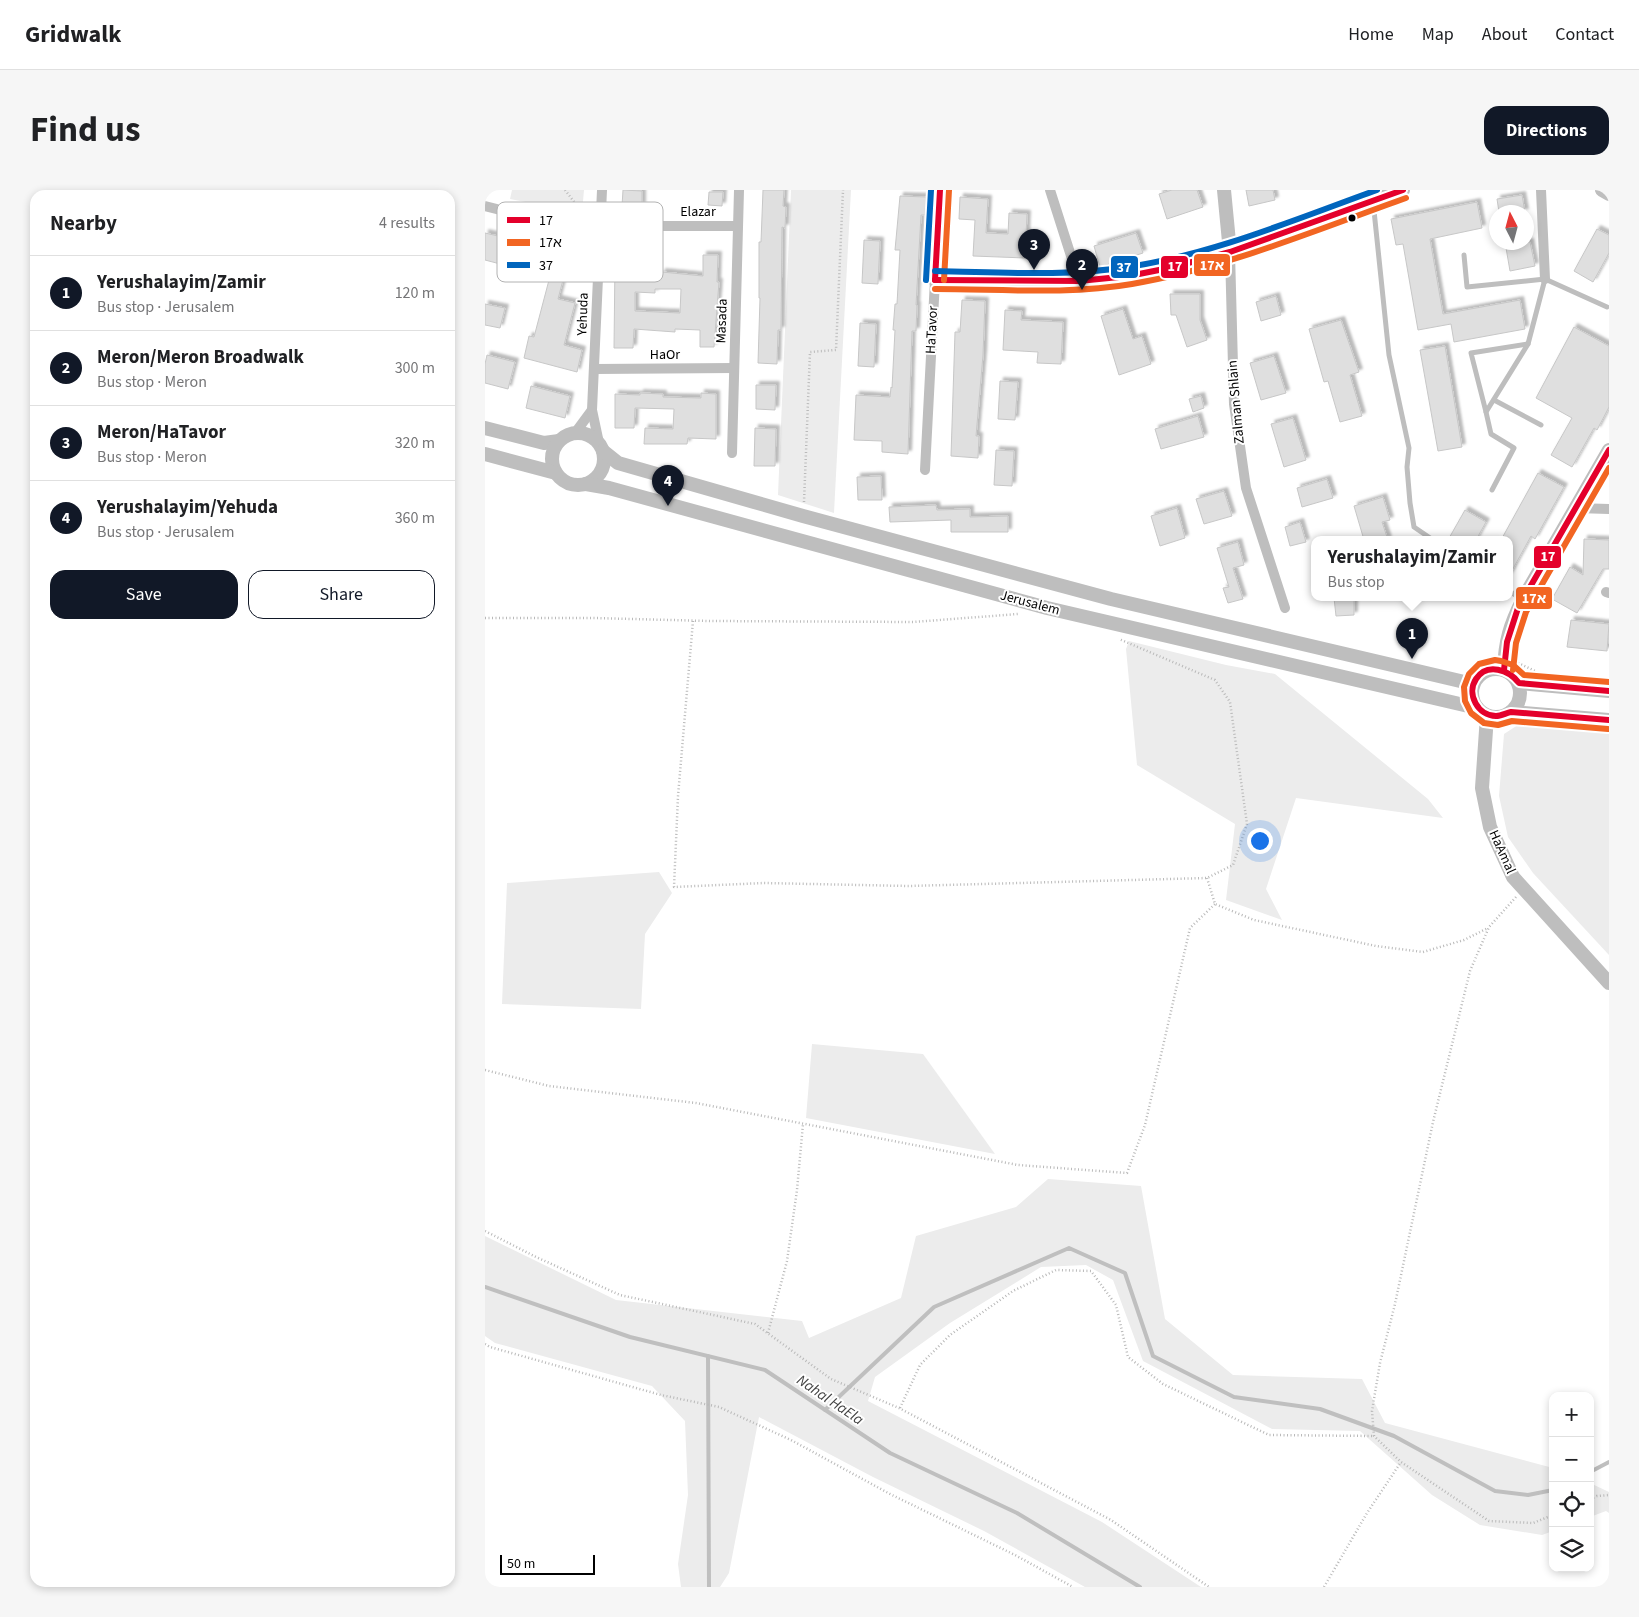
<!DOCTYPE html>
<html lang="en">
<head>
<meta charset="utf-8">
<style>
  body { margin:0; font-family:"Source Sans 3","Noto Sans Hebrew",sans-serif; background:#f6f6f6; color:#202124 }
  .controls { position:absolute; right:15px; bottom:15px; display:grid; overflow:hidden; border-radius:10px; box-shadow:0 2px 8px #0003 }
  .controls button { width:45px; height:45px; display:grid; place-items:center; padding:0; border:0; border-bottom:1px solid #e0e0e0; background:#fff; color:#202124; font:25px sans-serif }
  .compass { position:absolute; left:1004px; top:15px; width:45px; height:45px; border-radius:50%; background:#fff; box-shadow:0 2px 8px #0003; rotate:354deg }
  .scale { position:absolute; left:15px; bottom:12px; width:95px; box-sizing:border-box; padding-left:5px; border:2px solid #000; border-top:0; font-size:14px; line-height:18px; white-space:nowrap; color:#000; -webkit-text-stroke:4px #fff; paint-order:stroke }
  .you { position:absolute; left:774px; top:650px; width:18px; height:18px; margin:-12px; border:4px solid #fff; border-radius:50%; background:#1a73e8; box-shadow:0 0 0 8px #1a73e833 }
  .badge { display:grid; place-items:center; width:32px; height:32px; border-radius:50%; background:#111827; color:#fff; font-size:16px; font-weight:700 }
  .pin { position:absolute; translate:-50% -41px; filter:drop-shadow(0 1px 2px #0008) }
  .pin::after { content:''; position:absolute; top:26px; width:18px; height:15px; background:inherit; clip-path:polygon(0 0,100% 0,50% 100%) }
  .popup { position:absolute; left:826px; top:346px; width:202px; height:65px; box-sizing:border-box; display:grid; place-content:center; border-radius:10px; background:#fff; filter:drop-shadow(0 1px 4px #0005); font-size:16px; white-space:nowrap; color:#757577 }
  .popup b { font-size:19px; color:#202124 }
  .popup::after { content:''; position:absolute; left:50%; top:100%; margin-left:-10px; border:10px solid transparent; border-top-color:#fff }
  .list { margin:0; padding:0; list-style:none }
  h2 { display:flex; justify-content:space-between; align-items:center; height:65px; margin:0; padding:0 20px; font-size:21px }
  h2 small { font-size:16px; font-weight:400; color:#757577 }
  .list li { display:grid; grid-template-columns:32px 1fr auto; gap:15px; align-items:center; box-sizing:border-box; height:75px; padding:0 20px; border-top:1px solid #e0e0e0 }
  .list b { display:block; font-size:19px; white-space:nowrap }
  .list p { margin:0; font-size:16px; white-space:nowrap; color:#757577 }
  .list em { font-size:16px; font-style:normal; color:#757577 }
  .actions { display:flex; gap:10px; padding:15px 20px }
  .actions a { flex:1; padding:11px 0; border:1px solid #111827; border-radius:15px; text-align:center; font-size:18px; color:#111827 }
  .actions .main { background:#111827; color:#fff }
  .icon { flex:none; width:28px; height:28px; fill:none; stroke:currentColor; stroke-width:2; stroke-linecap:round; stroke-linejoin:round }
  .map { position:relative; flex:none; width:1124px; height:1397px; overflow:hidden; border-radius:15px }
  header { display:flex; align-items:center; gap:30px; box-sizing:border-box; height:70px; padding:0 25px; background:#fff; border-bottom:1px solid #e0e0e0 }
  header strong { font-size:24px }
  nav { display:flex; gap:28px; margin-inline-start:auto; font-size:18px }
  .intro { display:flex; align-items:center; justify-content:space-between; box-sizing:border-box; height:120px; padding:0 30px }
  h1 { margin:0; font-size:35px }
  .button { padding:12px 22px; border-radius:15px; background:#111827; color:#fff; font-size:18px; font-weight:700 }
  main { display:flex; gap:30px; padding:0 30px }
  aside { flex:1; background:#fff; border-radius:15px; box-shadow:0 2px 8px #0003 }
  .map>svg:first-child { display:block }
  .green { fill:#ececec }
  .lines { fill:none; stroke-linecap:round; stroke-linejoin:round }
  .stream { stroke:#bfbfbf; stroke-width:4 }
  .building { fill:#dfdfdf; stroke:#c7c7c7; fill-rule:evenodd; filter:url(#shadow) }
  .path { stroke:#b9b9b9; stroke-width:2.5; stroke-dasharray:1 2.5; stroke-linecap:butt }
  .service { stroke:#bebebe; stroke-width:5 }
  .minor { stroke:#bebebe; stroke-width:10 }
  .tertiary { stroke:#bebebe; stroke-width:14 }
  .bus-1-casing { stroke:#fff; stroke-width:10 }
  .bus-2-casing { stroke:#fff; stroke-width:10 }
  .bus-3-casing { stroke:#fff; stroke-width:10 }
  .bus-1 { stroke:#e4002b; stroke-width:6 }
  .bus-2 { stroke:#f26522; stroke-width:6 }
  .bus-3 { stroke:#0065bd; stroke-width:6 }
  .bus-dot { fill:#000; stroke:#fff; stroke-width:2 }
  .labels { text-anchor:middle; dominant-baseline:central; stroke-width:4; stroke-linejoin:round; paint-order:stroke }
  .street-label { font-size:14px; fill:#000; stroke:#fff }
  .water-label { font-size:15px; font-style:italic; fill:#444; stroke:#fff }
  .key { fill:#fff; stroke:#b2b2b2; stroke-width:1 }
  .key-label { font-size:14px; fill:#000 }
  .line-badge { stroke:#fff; stroke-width:2 }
  .badge-label { font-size:14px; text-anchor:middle; font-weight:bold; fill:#fff }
</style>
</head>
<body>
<header>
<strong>Gridwalk</strong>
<nav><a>Home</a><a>Map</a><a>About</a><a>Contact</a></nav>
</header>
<div class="intro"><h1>Find us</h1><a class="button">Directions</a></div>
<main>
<aside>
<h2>Nearby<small>4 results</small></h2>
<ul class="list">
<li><span class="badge">1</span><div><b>Yerushalayim/Zamir</b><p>Bus stop · Jerusalem</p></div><em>120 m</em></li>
<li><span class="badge">2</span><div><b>Meron/Meron Broadwalk</b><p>Bus stop · Meron</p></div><em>300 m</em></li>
<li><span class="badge">3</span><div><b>Meron/HaTavor</b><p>Bus stop · Meron</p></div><em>320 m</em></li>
<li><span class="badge">4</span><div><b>Yerushalayim/Yehuda</b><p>Bus stop · Jerusalem</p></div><em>360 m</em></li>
</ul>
<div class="actions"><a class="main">Save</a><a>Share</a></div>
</aside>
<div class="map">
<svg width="1124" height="1397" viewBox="0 0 1124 1397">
  <defs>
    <filter id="shadow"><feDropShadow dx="3.5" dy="-3.5" stdDeviation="1" flood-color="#0004"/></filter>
  </defs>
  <rect width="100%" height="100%" fill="#fff"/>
  <!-- green -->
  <g class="green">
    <polygon points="27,0 99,0 97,23 25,9"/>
    <polygon points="306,0 366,0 349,323 293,305"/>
    <polygon points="644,451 741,475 790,484 943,609 958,628 811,608 781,699 797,730 741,710 750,634 652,575 641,459"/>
    <polygon points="1042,529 1124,537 1124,765 1048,683 1023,647 1014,606 1019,544"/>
    <polygon points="174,682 187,703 160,744 156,819 17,814 22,693"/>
    <polygon points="327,854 438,864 510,964 321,928"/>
    <polygon points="563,989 656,996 680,1129 748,1185 877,1189 900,1233 1068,1278 1068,1341 1057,1345 995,1335 947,1305 875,1241 787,1239 658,1171 628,1090 601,1075 556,1077 465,1133 390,1187 383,1211 617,1332 716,1397 600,1397 499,1341 388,1287 274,1227 244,1383 235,1397 196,1397 193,1374 203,1305 200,1231 167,1196 10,1153 0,1146 0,1046 131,1110 317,1131 324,1148 416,1108 431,1046 531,1017"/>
    <polygon points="1105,1293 1124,1302 1124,1323 1121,1321 1105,1327"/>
  </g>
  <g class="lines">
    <!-- stream -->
    <g class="stream">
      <polyline points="0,1097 145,1147 280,1180 405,1263 532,1323 655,1397"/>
      <polyline points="223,1166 224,1397"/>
      <polyline points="340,1220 449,1117 584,1058 640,1083 668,1166 749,1207 835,1219 909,1246 1010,1301 1043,1305 1068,1300"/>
      <polyline points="1105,1282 1124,1272"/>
    </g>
  </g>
  <!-- building -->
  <g class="building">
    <polygon points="138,0 157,1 157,16 137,16"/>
    <polygon points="278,0 299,0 298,16 301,17 300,38 297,37 296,140 293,140 292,174 273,173 275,108 274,108 274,52 276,52"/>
    <polygon points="687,0 712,0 718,17 682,29 674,4"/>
    <polygon points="761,0 788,0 790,10 764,16"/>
    <polygon points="224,2 238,2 237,16 223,15"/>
    <polygon points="1037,5 1040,22 1014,22 1012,9"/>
    <polygon points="415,6 441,7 440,25 436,25 431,115 432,115 431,141 427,141 423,264 397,262 397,251 369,250 371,205 405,207 406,197 407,198 410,140 408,140 410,114 412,114 415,60 410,60"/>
    <polygon points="475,7 503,9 501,43 523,44 524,23 542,24 540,68 488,66 490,30 474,29"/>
    <polygon points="992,12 997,38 945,49 958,124 1035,110 1040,139 969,152 966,134 933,140 918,54 911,55 906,29"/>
    <polygon points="1112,39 1124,45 1124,63 1108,92 1089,81"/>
    <polygon points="0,43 26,49 19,75 0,70"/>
    <polygon points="651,43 658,63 615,77 609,56"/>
    <polygon points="379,50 395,51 393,94 377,93"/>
    <polygon points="1020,52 1045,52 1050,76 1025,81"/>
    <polygon points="52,55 85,63 73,109 90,113 79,155 97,160 92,182 39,168 44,146 49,147 64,90 44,85"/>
    <path d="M218,65H233L232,92H234L229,157H215V140L190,139V142L149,139L148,158H129L130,69L148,70V84L177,85V82L218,86ZM170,99H196L195,123L150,121V102L170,103Z"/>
    <polygon points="685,104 715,104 715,130 722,150 702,157 691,125 686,125"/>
    <polygon points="791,106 796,125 776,131 771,112"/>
    <polygon points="477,110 500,111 498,165 491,246 494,246 493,268 466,266 470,142 475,142"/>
    <polygon points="0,114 20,118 15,138 0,135"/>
    <polygon points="638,119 648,149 657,146 666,174 634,185 616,126"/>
    <polygon points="520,120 537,121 536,130 578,132 576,174 552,173 553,162 518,160"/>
    <polygon points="856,130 874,182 865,185 877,226 855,232 843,191 839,192 824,139"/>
    <polygon points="375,133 391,134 389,177 373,176"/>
    <polygon points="1089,137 1124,156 1124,217 1112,240 1109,238 1087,277 1066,265 1087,228 1051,208"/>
    <polygon points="960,156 977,257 953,261 935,160"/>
    <polygon points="2,165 30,172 23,199 0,193 0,174"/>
    <polygon points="789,166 801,203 776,210 765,173"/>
    <polygon points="515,191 533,192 530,230 513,229"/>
    <polygon points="271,195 291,195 290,220 271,219"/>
    <polygon points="46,196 85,206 80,228 41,218"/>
    <polygon points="155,203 178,204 178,207 216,208 216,203 231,204 231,249 203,248 202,254 159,254 160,238 188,239 189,219 150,218 149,238 130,238 130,204 155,205"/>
    <polygon points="716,206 719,218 708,222 704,209"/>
    <polygon points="713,226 719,247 676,259 670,239"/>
    <polygon points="808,228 821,270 799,277 786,234"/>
    <polygon points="270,238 291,239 290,276 269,276"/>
    <polygon points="511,260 529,261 527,296 509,295"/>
    <polygon points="1053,283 1079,297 1050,349 1046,346 1024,386 1024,350 1016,350"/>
    <polygon points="396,286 397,310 373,310 372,287"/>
    <polygon points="842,289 848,308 817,317 812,298"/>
    <polygon points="739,301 747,326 719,334 711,309"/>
    <polygon points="898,307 905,330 897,332 903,350 879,350 869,316"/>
    <polygon points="451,315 452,320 485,319 485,327 523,326 523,342 466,342 466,330 405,332 404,317"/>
    <polygon points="692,318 700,348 675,356 666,326"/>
    <polygon points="980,320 1001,332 991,350 963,350"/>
    <polygon points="815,332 821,352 805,356 800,337"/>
    <polygon points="1099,349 1124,350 1124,379 1118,379 1092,423 1067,409 1085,377 1098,385"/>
    <polygon points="753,352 759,375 748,378 758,409 743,413 738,398 744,397 732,358"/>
    <polygon points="849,408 869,408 869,425 851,426"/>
    <polygon points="1086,430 1124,434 1122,461 1082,457"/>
  </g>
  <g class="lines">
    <!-- path -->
    <g class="path">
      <polyline points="80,0 103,30"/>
      <polyline points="319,312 325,162 351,160 358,0"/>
      <polyline points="0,428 109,428 224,431 428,432 533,424"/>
      <polyline points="208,431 193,606 189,697 279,693 423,696 722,688 748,675 762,634 745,512 730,490 634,449"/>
      <polyline points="1033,473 1050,481"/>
      <polyline points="722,688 730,714 769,730 891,756 938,762 979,750 1003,738"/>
      <polyline points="1031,707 1004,737 985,781 948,932 910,1114 895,1173 887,1221 889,1246 916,1272 1004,1331 1048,1333 1068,1325"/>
      <polyline points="0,880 64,896 211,913 533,975 642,983 660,935 705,738 730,714"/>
      <polyline points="0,1041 51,1067 135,1105 270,1134 346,1189 414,1218 626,1330 724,1397"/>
      <polyline points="283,1143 302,1071 312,1000 318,934"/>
      <polyline points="0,1154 5,1157 176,1205 234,1217 306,1250 405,1304 530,1365 588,1397"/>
      <polyline points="415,1218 435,1175 465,1145 528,1101 571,1080 606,1081 631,1115 643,1167 678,1194 784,1245 889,1246"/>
      <polyline points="1105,1309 1112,1306 1124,1305"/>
      <polyline points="839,1397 882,1323 916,1272"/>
    </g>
    <!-- service -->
    <g class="service">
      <polyline points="888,11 904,165 924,258 922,277 925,313 929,337 948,350"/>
      <polyline points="979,65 982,97 1060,89 1122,117"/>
      <polyline points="1009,210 1056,235"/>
      <polyline points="1001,222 986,163 1043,154"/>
      <polyline points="1007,300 1029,258 1006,244 1001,222 1043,154 1060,89"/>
      <polyline points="1024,401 1037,409"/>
    </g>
    <!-- minor -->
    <g class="minor">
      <polyline points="565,0 594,91"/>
      <polyline points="886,0 888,11"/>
      <polyline points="1056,0 1060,89"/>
      <polyline points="0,16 115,45 128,36 253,36"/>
      <polyline points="745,62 749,214 761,298 800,418"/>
      <polyline points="110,179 249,178"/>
      <polyline points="90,243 107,220"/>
      <polyline points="114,253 107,220 117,0"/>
      <polyline points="247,263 254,0"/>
      <polyline points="440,280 450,90"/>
      <polyline points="1091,318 1124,319"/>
      <polyline points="1121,402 1124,403"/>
    </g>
    <!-- tertiary -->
    <g class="tertiary">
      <path d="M455,0L450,90C515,91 579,94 643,86C696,79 747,61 797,43C837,29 878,15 918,0"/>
      <polyline points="739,0 745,62"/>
      <polyline points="1117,0 1124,4"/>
      <polyline points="0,238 59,253 74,251"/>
      <circle cx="93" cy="269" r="26"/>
      <polyline points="118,261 133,273 318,326 626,409 988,494"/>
      <polyline points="0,264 71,283"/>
      <polyline points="101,294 124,298 562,418 992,518"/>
      <circle cx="1011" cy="503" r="24"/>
      <path d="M1019,480C1020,451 1025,435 1038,409L1124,260"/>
      <polyline points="1034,493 1124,501"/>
      <polyline points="1026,522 1124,530"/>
      <polyline points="1002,526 997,598 1005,637 1028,687 1124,793"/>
    </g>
    <defs>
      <g id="bus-1">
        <polyline points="450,90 594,91 644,86 684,78 745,62 918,0"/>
        <polyline points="450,90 455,0"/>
        <polyline points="1019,480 1022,452 1033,418 1124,260"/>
        <path d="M1124,501L1034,493C1024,480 1002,472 991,489C981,504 993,526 1011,526C1016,526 1021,523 1026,522L1124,530"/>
      </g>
      <g id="bus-2">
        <polyline points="459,90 464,0"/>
        <path d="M450,99C514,99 584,105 647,94C741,78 831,40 921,8"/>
        <polyline points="1028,480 1031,453 1041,422 1124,278"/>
        <polyline points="1123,539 1027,531 1013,535 999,533 986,523 980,511 979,497 984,484 994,474 1010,470 1016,471 1028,475 1039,485 1124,492"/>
      </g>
      <g id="bus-3">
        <path d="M450,81C514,82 580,87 643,77C729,64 811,29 892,0"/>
        <polyline points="441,90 446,0"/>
      </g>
    </defs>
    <!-- bus-1 casing -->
    <use href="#bus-1" class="bus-1-casing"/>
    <!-- bus-2 casing -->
    <use href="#bus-2" class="bus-2-casing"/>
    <!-- bus-3 casing -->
    <use href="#bus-3" class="bus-3-casing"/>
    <!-- bus-1 -->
    <use href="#bus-1" class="bus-1"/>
    <!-- bus-2 -->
    <use href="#bus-2" class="bus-2"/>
    <!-- bus-3 -->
    <use href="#bus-3" class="bus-3"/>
  </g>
  <!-- markers -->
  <circle class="bus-dot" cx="867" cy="28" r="4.5"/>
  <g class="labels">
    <!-- street labels -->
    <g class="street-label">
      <text x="213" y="22">Elazar</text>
      <text transform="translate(98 124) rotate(-88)">Yehuda</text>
      <text transform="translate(237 131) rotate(-88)">Masada</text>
      <text transform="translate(447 140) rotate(-87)">HaTavor</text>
      <text x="180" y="165">HaOr</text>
      <text transform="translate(751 212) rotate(-95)">Zalman Shlain</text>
      <text transform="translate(545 413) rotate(15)">Jerusalem</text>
      <text transform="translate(1017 662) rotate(66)">HaAmal</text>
    </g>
    <!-- water labels -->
    <g class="water-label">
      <text transform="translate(345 1210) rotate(34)">Nahal HaEla</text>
    </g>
  </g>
  <!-- legend -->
  <rect x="12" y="12" width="166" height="80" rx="8" class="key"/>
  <rect x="22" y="27" width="23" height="6" fill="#e4002b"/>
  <rect x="22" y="49" width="23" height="7" fill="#f26522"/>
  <rect x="22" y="72" width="23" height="6" fill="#0065bd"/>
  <g class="key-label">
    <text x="54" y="35">17</text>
    <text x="54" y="57">17א</text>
    <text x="54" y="80">37</text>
  </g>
  <g class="line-badge">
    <rect x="708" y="63" width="38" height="24" rx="5" fill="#f26522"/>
    <rect x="675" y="65" width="29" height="24" rx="5" fill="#e4002b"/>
    <rect x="625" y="65" width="29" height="24" rx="5" fill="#0065bd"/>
    <rect x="1048" y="355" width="29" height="24" rx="5" fill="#e4002b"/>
    <rect x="1030" y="396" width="38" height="24" rx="5" fill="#f26522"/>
  </g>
  <g class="badge-label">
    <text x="727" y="80">17א</text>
    <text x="690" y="81">17</text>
    <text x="639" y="82">37</text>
    <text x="1063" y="371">17</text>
    <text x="1049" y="413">17א</text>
  </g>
</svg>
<div class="controls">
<button>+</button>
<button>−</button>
<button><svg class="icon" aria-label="locate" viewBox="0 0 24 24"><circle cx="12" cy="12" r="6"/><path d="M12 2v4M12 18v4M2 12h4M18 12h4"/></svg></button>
<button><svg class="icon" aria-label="layers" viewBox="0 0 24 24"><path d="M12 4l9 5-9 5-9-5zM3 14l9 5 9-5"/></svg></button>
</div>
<svg class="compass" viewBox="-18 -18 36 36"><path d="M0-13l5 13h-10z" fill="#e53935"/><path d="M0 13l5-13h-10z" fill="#757577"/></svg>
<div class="scale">50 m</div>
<div class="you"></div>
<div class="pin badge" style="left:927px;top:469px">1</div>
<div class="popup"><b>Yerushalayim/Zamir</b>Bus stop</div>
<div class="pin badge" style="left:597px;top:100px">2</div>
<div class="pin badge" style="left:549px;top:80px">3</div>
<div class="pin badge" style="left:183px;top:316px">4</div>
</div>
</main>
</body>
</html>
